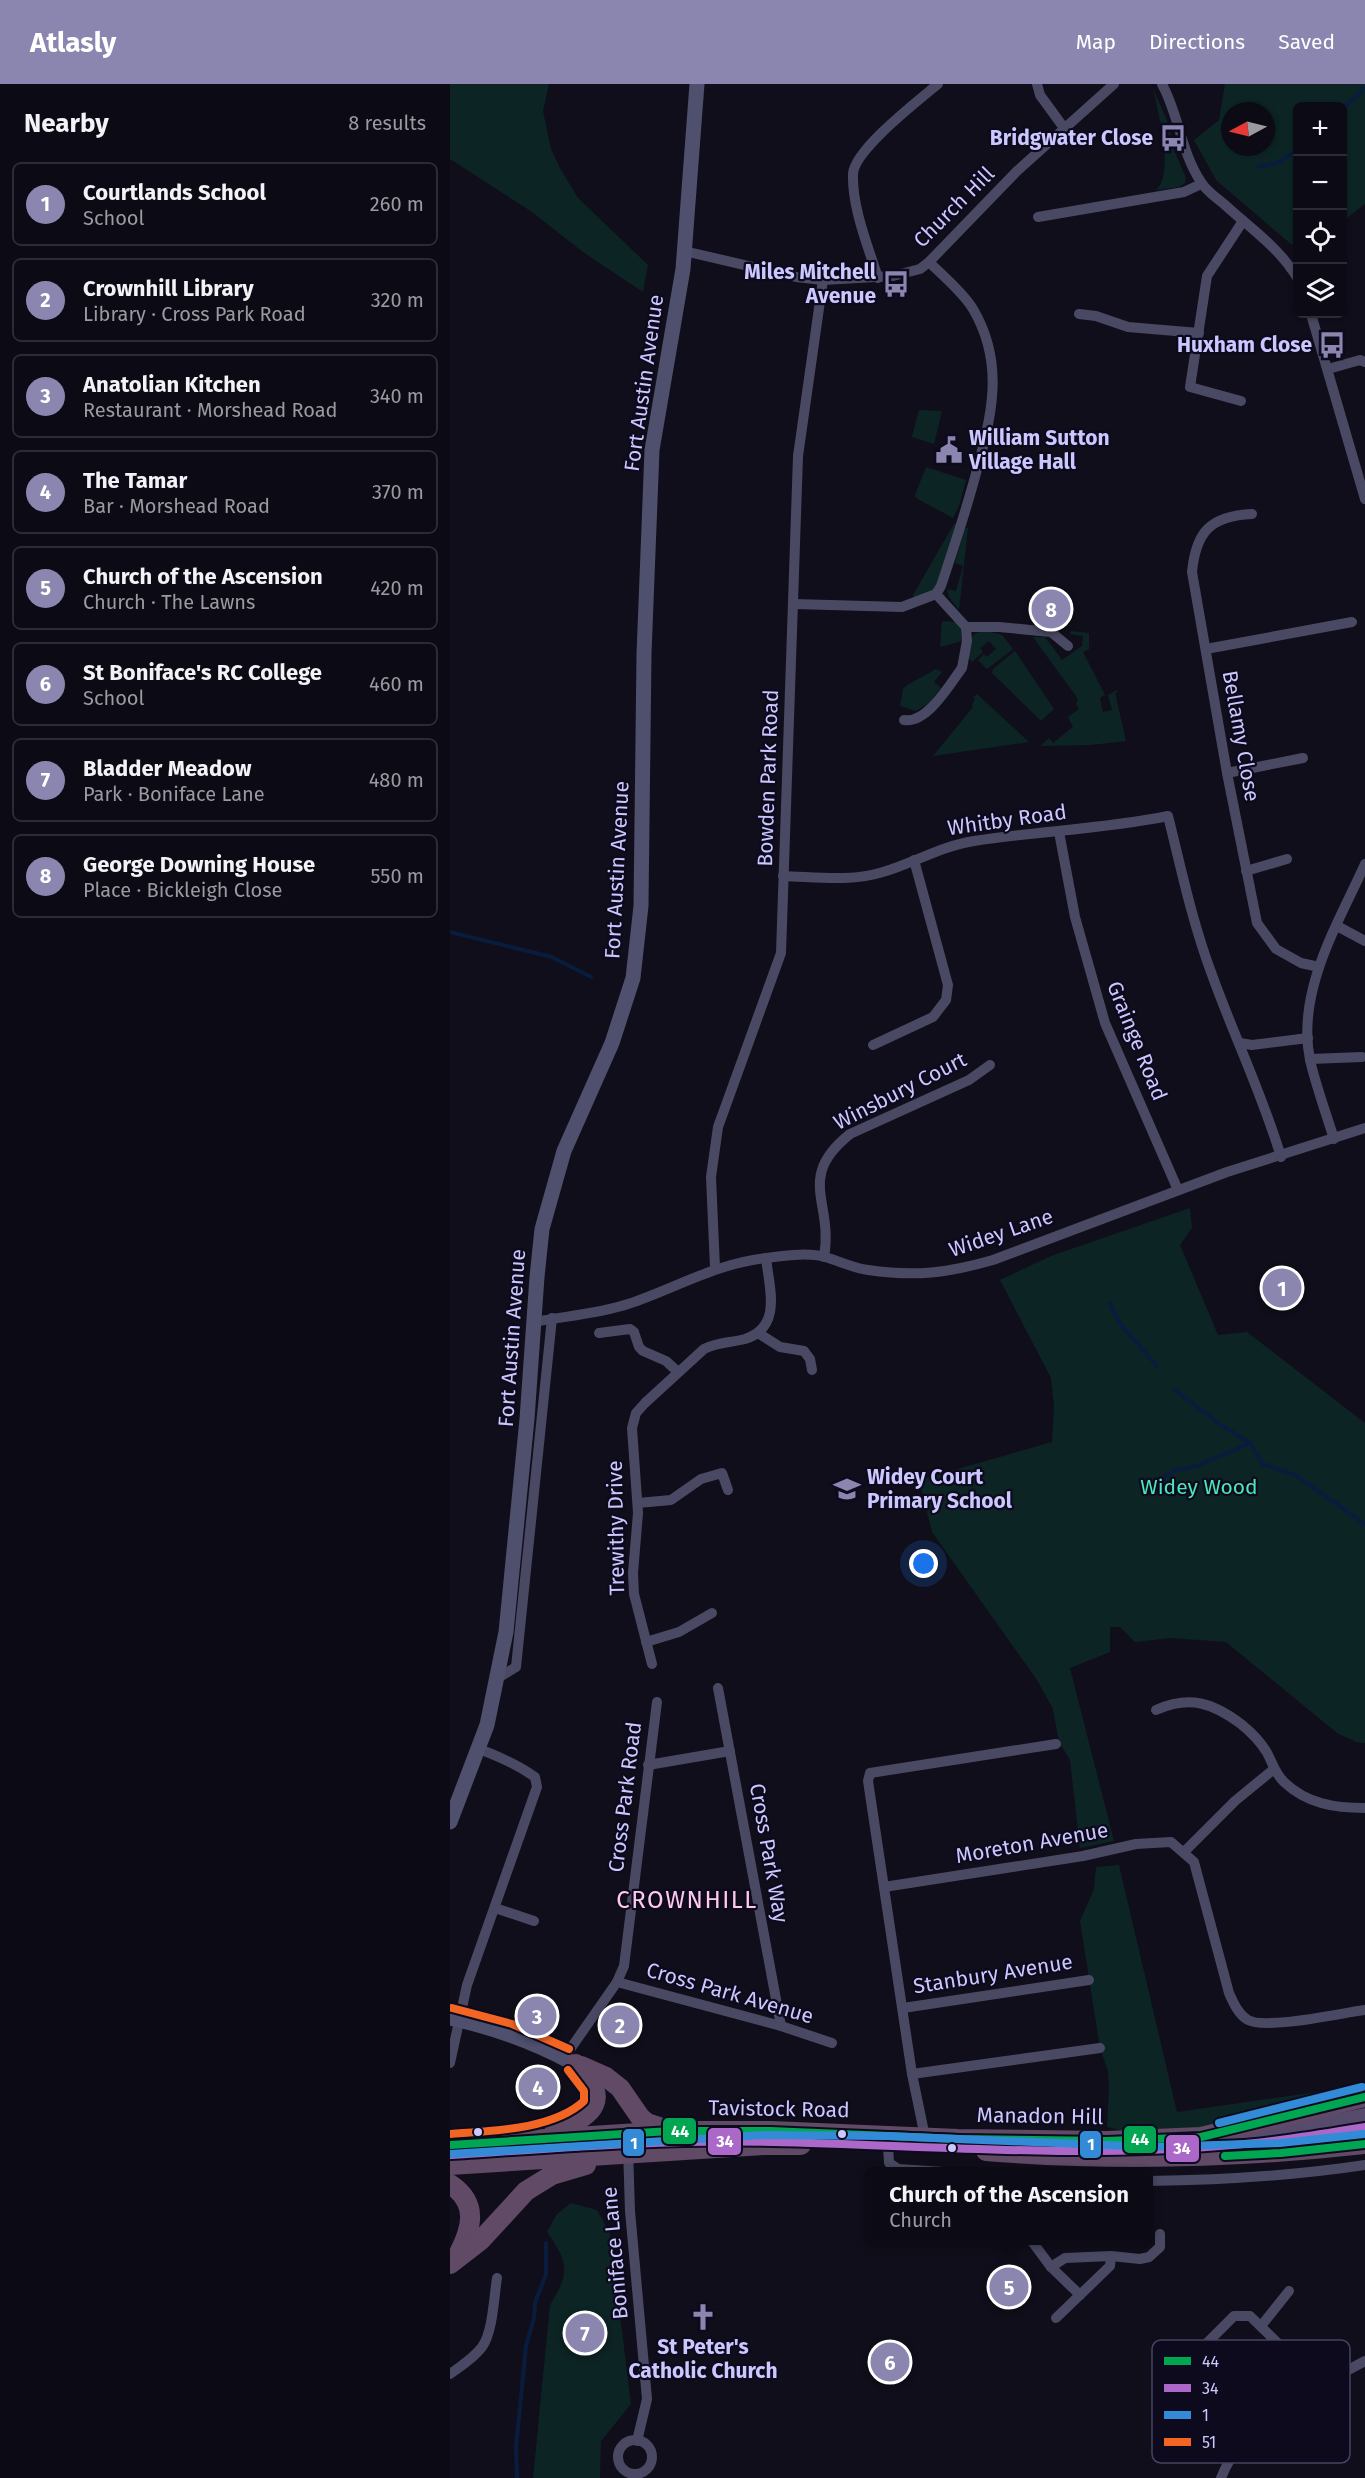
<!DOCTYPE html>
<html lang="en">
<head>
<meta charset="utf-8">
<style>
  body { margin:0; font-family:"Fira Sans",sans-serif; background:#1a1822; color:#f1f3f6 }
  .controls { position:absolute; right:18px; top:18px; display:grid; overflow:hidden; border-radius:9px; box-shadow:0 2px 4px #0004 }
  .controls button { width:54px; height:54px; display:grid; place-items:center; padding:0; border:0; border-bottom:2px solid #2c2b34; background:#0c0a14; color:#f1f3f6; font:30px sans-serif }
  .compass { position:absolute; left:771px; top:18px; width:54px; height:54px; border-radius:50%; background:#0c0a14; box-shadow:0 2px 4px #0004; rotate:263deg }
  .you { position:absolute; left:474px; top:1480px; width:21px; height:21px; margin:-15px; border:4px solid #fff; border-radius:50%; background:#1a73e8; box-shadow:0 0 0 9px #1a73e833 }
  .badge { display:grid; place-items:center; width:39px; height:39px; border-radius:50%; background:#8a86af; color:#fff; font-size:20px; font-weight:700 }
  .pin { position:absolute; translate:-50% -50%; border:3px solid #fff; box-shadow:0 2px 6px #0006 }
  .popup { position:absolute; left:415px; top:2083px; width:288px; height:78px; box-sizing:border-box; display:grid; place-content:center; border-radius:9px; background:#0c0a14; filter:drop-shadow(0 2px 4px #0005); font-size:20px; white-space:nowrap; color:#9a9aa0 }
  .popup b { font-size:22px; color:#f1f3f6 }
  .popup::after { content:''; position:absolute; left:50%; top:100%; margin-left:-12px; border:12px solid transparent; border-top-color:#0c0a14 }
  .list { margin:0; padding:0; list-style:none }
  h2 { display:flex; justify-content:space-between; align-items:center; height:78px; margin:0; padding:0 24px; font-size:26px }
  h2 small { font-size:20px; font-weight:400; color:#9a9aa0 }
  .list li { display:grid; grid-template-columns:39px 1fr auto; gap:18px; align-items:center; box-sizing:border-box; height:84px; margin:0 12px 12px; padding:0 12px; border:2px solid #2c2b34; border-radius:9px }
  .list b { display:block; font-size:22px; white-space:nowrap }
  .list p { margin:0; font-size:20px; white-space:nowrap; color:#9a9aa0 }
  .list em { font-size:20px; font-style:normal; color:#9a9aa0 }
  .icon { flex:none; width:33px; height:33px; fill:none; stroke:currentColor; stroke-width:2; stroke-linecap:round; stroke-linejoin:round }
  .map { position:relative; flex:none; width:915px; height:2394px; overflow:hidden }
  header { display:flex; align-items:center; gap:36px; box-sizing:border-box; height:84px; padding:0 30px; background:#8a86af; color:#fff }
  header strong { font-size:28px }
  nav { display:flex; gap:33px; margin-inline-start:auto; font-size:21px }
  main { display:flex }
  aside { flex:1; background:#0c0a14 }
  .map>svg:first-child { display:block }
  .green { fill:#0d2424; fill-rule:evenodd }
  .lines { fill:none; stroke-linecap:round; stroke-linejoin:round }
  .stream { stroke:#081d3d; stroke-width:4 }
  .street { stroke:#494963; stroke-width:10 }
  .secondary { stroke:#4f4f6e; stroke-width:15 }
  .primary { stroke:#574b6d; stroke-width:16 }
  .highway { stroke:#614a66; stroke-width:20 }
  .bus-1-casing { stroke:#0d0a1e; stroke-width:12 }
  .bus-2-casing { stroke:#0d0a1e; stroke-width:12 }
  .bus-3-casing { stroke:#0d0a1e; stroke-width:12 }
  .bus-4-casing { stroke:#0d0a1e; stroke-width:12 }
  .bus-1 { stroke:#00a651; stroke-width:8 }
  .bus-2 { stroke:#ac68c9; stroke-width:8 }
  .bus-3 { stroke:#338bd7; stroke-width:8 }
  .bus-4 { stroke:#f26522; stroke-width:8 }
  .bus-dot { fill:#cbc7ff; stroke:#0d0a1e; stroke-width:2 }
  .labels { text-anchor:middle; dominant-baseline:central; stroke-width:4.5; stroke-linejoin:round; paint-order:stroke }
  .poi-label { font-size:21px; font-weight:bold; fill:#cbc7ff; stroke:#0d0a1e; text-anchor:end }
  .street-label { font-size:21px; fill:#cbc7ff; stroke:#0d0a1e }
  .park-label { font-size:21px; fill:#4be7b9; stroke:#0d0a1e }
  .quarter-label { font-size:24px; letter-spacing:1.5px; fill:#ffc9ee; stroke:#0d0a1e }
  .key { fill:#0d0a1e; stroke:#464362; stroke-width:1.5 }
  .key-label { font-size:16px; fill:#cbc7ff }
  .line-badge { stroke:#0d0a1e; stroke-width:2 }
  .badge-label { font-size:16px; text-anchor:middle; font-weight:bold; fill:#fff }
</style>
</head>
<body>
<header>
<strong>Atlasly</strong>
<nav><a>Map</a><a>Directions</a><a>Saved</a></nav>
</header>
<main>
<aside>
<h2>Nearby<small>8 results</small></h2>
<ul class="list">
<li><span class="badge">1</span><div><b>Courtlands School</b><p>School</p></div><em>260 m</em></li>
<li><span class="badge">2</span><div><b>Crownhill Library</b><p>Library · Cross Park Road</p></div><em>320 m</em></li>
<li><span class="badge">3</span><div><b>Anatolian Kitchen</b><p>Restaurant · Morshead Road</p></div><em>340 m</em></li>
<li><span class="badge">4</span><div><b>The Tamar</b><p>Bar · Morshead Road</p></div><em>370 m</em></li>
<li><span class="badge">5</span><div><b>Church of the Ascension</b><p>Church · The Lawns</p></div><em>420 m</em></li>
<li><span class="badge">6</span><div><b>St Boniface's RC College</b><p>School</p></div><em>460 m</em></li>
<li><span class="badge">7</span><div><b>Bladder Meadow</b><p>Park · Boniface Lane</p></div><em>480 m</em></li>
<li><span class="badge">8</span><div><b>George Downing House</b><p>Place · Bickleigh Close</p></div><em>550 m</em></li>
</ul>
</aside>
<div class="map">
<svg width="915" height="2394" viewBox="0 0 915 2394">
  <rect width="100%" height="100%" fill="#100e1a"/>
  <!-- green -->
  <g class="green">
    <polygon points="0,0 99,0 93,27 101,65 111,86 128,114 198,181 193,208 133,168 82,128 0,75"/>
    <path d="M775,0H915V120L893,137L892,22H848L847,158L842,161L766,96L744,56L769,36ZM780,27H816V63H780Z"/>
    <path d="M703,5L717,36L726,71L736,94L735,99L729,103L706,106C725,91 708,26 703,5Z"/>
    <polygon points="469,326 492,327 484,360 462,353"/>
    <polygon points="476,383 516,396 509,422 503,434 466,414 465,411"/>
    <polygon points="504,440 506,440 492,492 483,507 464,514 463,511"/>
    <polygon points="515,444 518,444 509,526 499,513 497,505 506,507 513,482 505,479"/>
    <polygon points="492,537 507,538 511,545 512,557 490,563"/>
    <path d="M537,547L552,551L563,565L537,585L528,576L534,570L537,573L546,565L539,557L530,564L533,568L522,578L518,573C521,556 517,549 537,547Z"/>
    <polygon points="621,547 639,549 639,565 633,568 655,611 650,614 653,628 662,626 658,611 667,606 668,608 665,609 676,657 641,661 590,662 599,654 603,659 623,643 618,633 629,625 626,620 628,615 583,553 595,553 612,576 632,562 633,552 620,550"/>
    <polygon points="565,567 604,625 591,637 542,589 543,585"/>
    <polygon points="486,585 492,588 484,598 491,604 479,619 466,627 450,622 453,605 457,601"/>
    <polygon points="527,610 579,658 483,672 523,623 522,621 525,615 523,613"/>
    <polygon points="740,1124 742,1144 730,1161 768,1251 797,1248 915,1339 915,1659 906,1658 887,1649 776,1558 721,1554 685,1558 670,1543 660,1543 660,1568 620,1584 664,1757 630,1764 620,1676 609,1658 603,1625 587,1596 482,1448 469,1396 602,1358 604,1322 601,1294 550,1196 601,1172"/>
    <polygon points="669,1781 727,2028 915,2001 915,2009 728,2049 679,2048 657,2043 659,2005 658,1987 650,1964 630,1837 644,1805 646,1783"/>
    <path d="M121,2119L147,2126L160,2150L181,2320L151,2357L150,2394H83L100,2221C120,2189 119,2179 97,2148L107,2130Z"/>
  </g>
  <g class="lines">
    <!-- stream -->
    <g class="stream">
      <polyline points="892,25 915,4"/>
      <polyline points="809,83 829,78 848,66"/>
      <polyline points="0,848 102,873 141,893"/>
      <polyline points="660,1220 670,1240 707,1282"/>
      <polyline points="725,1306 768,1339 800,1359 813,1380 845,1391 915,1440"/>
      <polyline points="707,1409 715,1392 726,1386 747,1382 800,1359"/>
      <polyline points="67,2394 66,2363 76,2262 84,2234 85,2219 96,2190 96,2159"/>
    </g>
    <!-- street -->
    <g class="street">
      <polyline points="587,0 590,11 614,44"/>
      <path d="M712,0C729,31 731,68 751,98C756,107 767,114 774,120C801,145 829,163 848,195"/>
      <polyline points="588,133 734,108 751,100"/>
      <polyline points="234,167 346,193 373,196 443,192 470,185 479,178 567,87 664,0"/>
      <path d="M428,194C418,162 402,124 403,90C404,66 469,16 488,0"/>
      <polyline points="629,230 646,232 678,243 749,249"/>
      <polyline points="861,230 915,415"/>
      <polyline points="878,285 910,276 915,278"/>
      <polyline points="791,317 740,303 757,192 793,137"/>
      <path d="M802,430C761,432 746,447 742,488L777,689L807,839L826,865L851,879L869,883"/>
      <path d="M344,520L452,523L486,510L491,502C503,466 515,430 525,393C541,334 556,281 523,225C512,207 493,192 479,178"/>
      <polyline points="516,543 549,543 601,548 618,562"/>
      <polyline points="756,565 902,538"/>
      <path d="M454,636C477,640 500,600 512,584L517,557L516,543L486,510"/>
      <polyline points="777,689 853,674"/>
      <polyline points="609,748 625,833 655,939 728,1106"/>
      <polyline points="796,787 837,775"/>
      <path d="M333,792C367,793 401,798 433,788C464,779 491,762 524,757C589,747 654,745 718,732C731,784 742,837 761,888C783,950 812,1009 831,1073"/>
      <polyline points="887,842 915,857"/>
      <polyline points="790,959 802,961 858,954"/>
      <polyline points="423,961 483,933 496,916 498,901 464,776"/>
      <polyline points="860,975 912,973"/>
      <path d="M884,1055C876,1029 866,1002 860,976C846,907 888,840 915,780"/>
      <path d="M374,1173C384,1118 345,1094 400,1050L519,996L540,981"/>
      <polyline points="265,1184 261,1093 268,1043 331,869 348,372 373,196"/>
      <path d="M84,1238C115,1232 148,1230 178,1220C226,1204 264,1180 316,1174C333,1172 358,1168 375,1173C389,1177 403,1184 418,1186C466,1193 497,1189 543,1176L777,1088L915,1044"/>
      <polyline points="149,1249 180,1245 184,1248 189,1263 193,1267 216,1277 228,1288"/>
      <polyline points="308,1249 330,1263 354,1267 360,1275 362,1286"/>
      <polyline points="188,1419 221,1416 251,1395 272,1389 278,1406"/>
      <polyline points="196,1558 229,1548 262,1529"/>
      <path d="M202,1580L184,1510L183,1489L188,1429L182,1344L186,1329L195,1319L254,1265C268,1258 280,1259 295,1255C333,1243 319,1203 316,1174"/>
      <polyline points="48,1594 66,1583 102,1234"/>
      <polyline points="268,1604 331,1942"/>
      <path d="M706,1626C740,1611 763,1619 791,1640C801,1648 809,1656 816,1667C822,1677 825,1690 834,1698C857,1720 885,1724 915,1724"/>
      <polyline points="198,1681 280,1667"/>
      <polyline points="734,1768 785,1717 824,1685"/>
      <path d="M434,1803L633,1772L686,1760L721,1758L744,1778L779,1909C783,1918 788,1930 798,1936C816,1946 891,1929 915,1926"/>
      <polyline points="45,1824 84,1837"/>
      <polyline points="167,1898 331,1942 382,1959"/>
      <polyline points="453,1924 639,1896"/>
      <polyline points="114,1974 167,1898 174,1882 207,1618"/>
      <path d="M0,1979L17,1901L87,1703L85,1693C68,1681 48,1672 29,1665"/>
      <polyline points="462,1990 650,1964"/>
      <polyline points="475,2053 462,1990 418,1697 420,1689 606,1660"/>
      <polyline points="438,2062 439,2079 448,2085 494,2088"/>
      <polyline points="178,2065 180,2127 197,2315 187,2357"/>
      <path d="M698,2097C771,2096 843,2092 915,2081"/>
      <polyline points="581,2156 601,2183 630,2211"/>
      <polyline points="601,2183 615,2174 661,2172 690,2175 699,2173 710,2163 710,2150"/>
      <polyline points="606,2234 660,2182 661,2172"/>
      <polyline points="811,2242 839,2207"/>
      <polyline points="740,2276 784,2232 800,2232 839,2270 862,2306"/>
      <path d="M0,2290C11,2282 24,2274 32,2263C43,2248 44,2212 47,2194"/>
      <circle cx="185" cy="2373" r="17"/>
      <path d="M771,2394C795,2333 862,2306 915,2277"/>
    </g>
    <!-- secondary -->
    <g class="secondary">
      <polyline points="0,1738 37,1641 56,1548 77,1335 87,1193 92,1145 114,1067 162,959 183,894 191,822 194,570 202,366 233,185 247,0"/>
      <path d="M0,1934C42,1943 83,1958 121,1978"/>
    </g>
    <!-- primary -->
    <g class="primary">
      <polyline points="782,2052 864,2042 915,2032"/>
      <polyline points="848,2059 915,2046"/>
    </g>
    <!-- highway -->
    <g class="highway">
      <polyline points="131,1982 156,1993 170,2004 190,2033 197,2039 215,2045"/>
      <path d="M105,2045C145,2034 162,2013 126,1980"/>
      <polyline points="0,2061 220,2047 321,2047 508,2055 657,2057 751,2053 915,2013"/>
      <path d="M536,2067C662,2077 789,2074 915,2060"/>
      <polyline points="0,2081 314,2061 351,2061"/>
      <path d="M0,2100C29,2119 22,2144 8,2171"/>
      <polyline points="0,2180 31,2156 76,2107 102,2091 136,2081"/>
    </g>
    <defs>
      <g id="bus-1">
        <polyline points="0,2061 220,2047 321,2047 508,2055 657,2057 751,2053 915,2013"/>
        <polyline points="775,2072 831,2069 915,2060"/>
      </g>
      <path id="bus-2" d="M1,2071C108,2064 215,2055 323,2058C471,2061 620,2074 769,2062C818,2059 866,2051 915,2043"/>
      <g id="bus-3">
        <polyline points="769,2039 912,2003"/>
        <polyline points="0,2070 314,2051 438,2052 702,2063 830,2059 914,2050"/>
      </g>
      <g id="bus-4">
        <polyline points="2,1924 62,1940 119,1965"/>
        <path d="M0,2050C40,2047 103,2046 134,2017V2007L118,1986"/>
      </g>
    </defs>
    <!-- bus-1 casing -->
    <use href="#bus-1" class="bus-1-casing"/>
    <!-- bus-2 casing -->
    <use href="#bus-2" class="bus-2-casing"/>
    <!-- bus-3 casing -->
    <use href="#bus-3" class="bus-3-casing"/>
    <!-- bus-4 casing -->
    <use href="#bus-4" class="bus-4-casing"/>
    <!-- bus-1 -->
    <use href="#bus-1" class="bus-1"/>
    <!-- bus-2 -->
    <use href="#bus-2" class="bus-2"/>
    <!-- bus-3 -->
    <use href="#bus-3" class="bus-3"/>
    <!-- bus-4 -->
    <use href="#bus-4" class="bus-4"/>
  </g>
  <!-- icons -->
  <defs>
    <symbol id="bus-bare" viewBox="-9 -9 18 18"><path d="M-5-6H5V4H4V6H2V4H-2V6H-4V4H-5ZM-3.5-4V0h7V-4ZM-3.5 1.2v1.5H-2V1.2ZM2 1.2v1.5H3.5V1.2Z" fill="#8a86af" stroke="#0d0a1e" stroke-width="2.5" paint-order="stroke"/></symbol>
    <symbol id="civic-bare" viewBox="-9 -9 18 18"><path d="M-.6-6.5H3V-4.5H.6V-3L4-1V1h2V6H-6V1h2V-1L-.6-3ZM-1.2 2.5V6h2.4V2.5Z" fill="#8a86af" stroke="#0d0a1e" stroke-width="2.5" paint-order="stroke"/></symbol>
    <symbol id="school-bare" viewBox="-9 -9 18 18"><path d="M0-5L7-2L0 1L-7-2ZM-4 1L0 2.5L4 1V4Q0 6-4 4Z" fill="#8a86af" stroke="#0d0a1e" stroke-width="2.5" paint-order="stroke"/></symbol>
    <symbol id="church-bare" viewBox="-9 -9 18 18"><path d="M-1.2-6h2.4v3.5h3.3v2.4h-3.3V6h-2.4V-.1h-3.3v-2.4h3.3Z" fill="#8a86af" stroke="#0d0a1e" stroke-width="2.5" paint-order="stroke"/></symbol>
  </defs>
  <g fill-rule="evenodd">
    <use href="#bus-bare" x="704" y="35" width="38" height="38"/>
    <use href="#bus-bare" x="427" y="181" width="38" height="38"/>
    <use href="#bus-bare" x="863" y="242" width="38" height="38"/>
    <use href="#civic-bare" x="480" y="347" width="38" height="38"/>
    <use href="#school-bare" x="378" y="1386" width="38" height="38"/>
    <use href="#church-bare" x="234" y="2214" width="38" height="38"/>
  </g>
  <!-- markers -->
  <g class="bus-dot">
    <circle cx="28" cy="2048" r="5"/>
    <circle cx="392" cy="2050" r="5"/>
    <circle cx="502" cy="2064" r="5"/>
  </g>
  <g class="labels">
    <!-- poi labels -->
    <g class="poi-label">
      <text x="703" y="54">Bridgwater Close</text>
      <text x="426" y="188">Miles Mitchell<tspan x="426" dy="24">Avenue</tspan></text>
      <text x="862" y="261">Huxham Close</text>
      <text x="519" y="354" text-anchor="start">William Sutton<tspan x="519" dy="24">Village Hall</tspan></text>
      <text x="417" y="1393" text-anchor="start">Widey Court<tspan x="417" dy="24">Primary School</tspan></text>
      <text x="253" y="2263" text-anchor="middle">St Peter's<tspan x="253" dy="24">Catholic Church</tspan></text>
    </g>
    <!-- street labels -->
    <g class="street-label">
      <text transform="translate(504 123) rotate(-45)">Church Hill</text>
      <text transform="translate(194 299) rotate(-82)">Fort Austin Avenue</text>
      <text transform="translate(791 652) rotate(80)">Bellamy Close</text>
      <text transform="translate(318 694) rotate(-88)">Bowden Park Road</text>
      <text transform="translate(557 736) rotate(-8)">Whitby Road</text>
      <text transform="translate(167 786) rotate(-87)">Fort Austin Avenue</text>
      <text transform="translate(687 957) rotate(68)">Grainge Road</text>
      <text transform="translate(450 1007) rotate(-27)">Winsbury Court</text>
      <text transform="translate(551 1149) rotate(-19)">Widey Lane</text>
      <text transform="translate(62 1254) rotate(-86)">Fort Austin Avenue</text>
      <text transform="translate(166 1444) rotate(-91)">Trewithy Drive</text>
      <text transform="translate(175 1713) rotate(-83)">Cross Park Road</text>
      <text transform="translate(582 1759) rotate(-10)">Moreton Avenue</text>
      <text transform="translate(319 1769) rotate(80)">Cross Park Way</text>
      <text transform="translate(543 1890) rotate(-9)">Stanbury Avenue</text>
      <text transform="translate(280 1909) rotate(16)">Cross Park Avenue</text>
      <text transform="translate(329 2025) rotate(1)">Tavistock Road</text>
      <text transform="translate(590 2032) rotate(1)">Manadon Hill</text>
      <text transform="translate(165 2169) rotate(-95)">Boniface Lane</text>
    </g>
    <!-- park labels -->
    <g class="park-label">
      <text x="749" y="1403">Widey Wood</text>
    </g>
    <!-- quarter labels -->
    <g class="quarter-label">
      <text x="237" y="1816">CROWNHILL</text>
    </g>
  </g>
  <!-- legend -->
  <rect x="702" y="2256" width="198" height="123" rx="9" class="key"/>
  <rect x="714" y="2273" width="27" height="8" fill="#00a651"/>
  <rect x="714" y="2300" width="27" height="8" fill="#ac68c9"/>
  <rect x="714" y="2327" width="27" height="8" fill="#338bd7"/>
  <rect x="714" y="2354" width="27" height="8" fill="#f26522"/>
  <g class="key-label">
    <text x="752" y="2283">44</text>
    <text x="752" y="2310">34</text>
    <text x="752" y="2337">1</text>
    <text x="752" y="2364">51</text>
  </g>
  <g class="line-badge">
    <rect x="212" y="2033" width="35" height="28" rx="6" fill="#00a651"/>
    <rect x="673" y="2041" width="34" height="29" rx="6" fill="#00a651"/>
    <rect x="257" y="2043" width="35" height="29" rx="6" fill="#ac68c9"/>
    <rect x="172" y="2044" width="23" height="29" rx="6" fill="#338bd7"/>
    <rect x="629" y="2046" width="23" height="29" rx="6" fill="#338bd7"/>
    <rect x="715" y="2050" width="35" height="29" rx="6" fill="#ac68c9"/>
  </g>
  <g class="badge-label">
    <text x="230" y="2053">44</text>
    <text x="690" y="2061">44</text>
    <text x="275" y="2063">34</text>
    <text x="184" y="2065">1</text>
    <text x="641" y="2066">1</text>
    <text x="732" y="2070">34</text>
  </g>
</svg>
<div class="controls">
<button>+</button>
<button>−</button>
<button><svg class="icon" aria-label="locate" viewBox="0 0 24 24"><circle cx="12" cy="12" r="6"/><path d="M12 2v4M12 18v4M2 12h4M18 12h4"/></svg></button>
<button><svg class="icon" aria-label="layers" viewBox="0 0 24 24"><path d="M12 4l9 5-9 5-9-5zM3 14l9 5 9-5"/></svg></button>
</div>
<svg class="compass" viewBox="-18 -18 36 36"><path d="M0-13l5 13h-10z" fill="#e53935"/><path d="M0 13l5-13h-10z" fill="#9a9aa0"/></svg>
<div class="you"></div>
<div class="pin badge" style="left:832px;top:1204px">1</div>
<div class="pin badge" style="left:170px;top:1941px">2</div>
<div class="pin badge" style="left:87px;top:1932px">3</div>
<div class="pin badge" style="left:88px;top:2003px">4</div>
<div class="pin badge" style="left:559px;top:2203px">5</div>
<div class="popup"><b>Church of the Ascension</b>Church</div>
<div class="pin badge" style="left:440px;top:2278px">6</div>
<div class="pin badge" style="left:135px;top:2249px">7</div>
<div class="pin badge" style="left:601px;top:525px">8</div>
</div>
</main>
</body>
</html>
